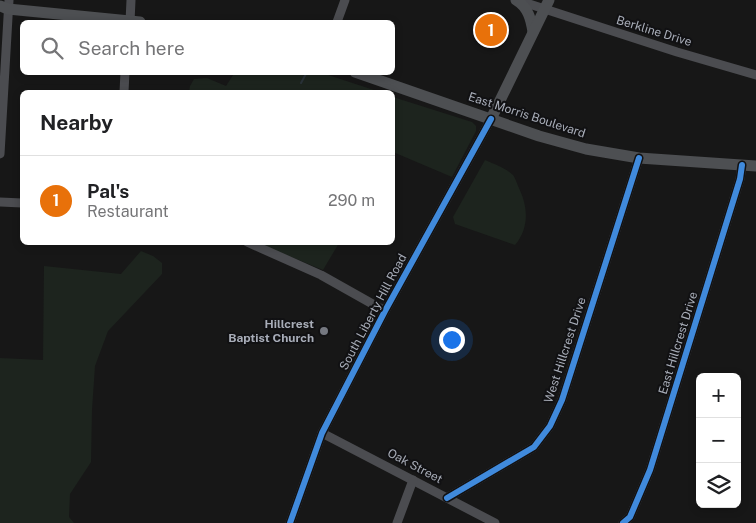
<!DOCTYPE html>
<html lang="en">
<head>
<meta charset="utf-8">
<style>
  body { margin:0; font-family:"Public Sans",sans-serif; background:#f6f6f6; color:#202124 }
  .controls { position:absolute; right:15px; bottom:15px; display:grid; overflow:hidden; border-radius:8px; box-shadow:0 2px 8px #0003 }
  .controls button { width:45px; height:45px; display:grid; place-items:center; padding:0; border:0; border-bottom:1px solid #e0e0e0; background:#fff; color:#202124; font:25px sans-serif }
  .you { position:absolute; left:451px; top:339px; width:18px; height:18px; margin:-12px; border:4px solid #fff; border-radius:50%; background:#1a73e8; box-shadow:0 0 0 8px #1a73e833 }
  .badge { display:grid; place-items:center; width:32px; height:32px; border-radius:50%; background:#d93025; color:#fff; font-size:16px; font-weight:700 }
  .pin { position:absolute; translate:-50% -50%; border:2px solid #fff; box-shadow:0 1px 5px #0006 }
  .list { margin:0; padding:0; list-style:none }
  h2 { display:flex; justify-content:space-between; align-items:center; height:65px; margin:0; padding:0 20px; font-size:21px }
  h2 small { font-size:16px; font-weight:400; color:#757577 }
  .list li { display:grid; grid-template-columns:32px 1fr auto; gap:15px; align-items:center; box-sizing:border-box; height:90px; padding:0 20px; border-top:1px solid #e0e0e0 }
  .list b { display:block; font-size:19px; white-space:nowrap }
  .list p { margin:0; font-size:16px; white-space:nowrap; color:#757577 }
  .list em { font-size:16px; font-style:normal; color:#757577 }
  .icon { flex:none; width:28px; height:28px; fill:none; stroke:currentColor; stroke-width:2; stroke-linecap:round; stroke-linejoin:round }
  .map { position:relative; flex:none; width:756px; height:523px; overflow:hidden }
  .search { position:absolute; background:#fff; box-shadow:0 2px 8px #0003; left:20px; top:20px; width:375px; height:55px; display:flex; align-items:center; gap:12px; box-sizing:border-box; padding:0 18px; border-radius:8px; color:#757577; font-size:19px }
  .panel { position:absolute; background:#fff; box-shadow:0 2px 8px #0003; left:20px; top:90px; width:375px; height:155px; border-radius:8px }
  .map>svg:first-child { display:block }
  .green { fill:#1d241e }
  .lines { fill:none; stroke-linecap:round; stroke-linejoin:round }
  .stream { stroke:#2a3239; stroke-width:2 }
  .minor { stroke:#4b4c50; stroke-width:9 }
  .major { stroke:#4d4f52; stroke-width:11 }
  .cycleway-casing { stroke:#111113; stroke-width:9 }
  .cycleway { stroke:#408adc; stroke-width:6 }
  .poi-dot { fill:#757880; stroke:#111113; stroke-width:2 }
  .labels { text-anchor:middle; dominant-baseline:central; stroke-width:4; stroke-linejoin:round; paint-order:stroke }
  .street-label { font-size:12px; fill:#a8adb8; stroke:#111113 }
  .poi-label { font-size:12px; font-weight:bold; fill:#a8adb8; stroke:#111113; text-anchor:end }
</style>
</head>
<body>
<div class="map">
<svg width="756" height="523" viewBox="0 0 756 523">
  <rect width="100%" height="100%" fill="#171717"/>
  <!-- green -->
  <g class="green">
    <polygon points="235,72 322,73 380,92 189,92 190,86 194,79 207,78 226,86"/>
    <polygon points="393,97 472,122 476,126 476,131 452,177 393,152"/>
    <path d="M485,160C494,164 506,168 513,175C515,178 517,183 518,186C528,206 530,227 515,245L455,224L453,217Z"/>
    <polygon points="257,243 339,243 323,270"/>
    <polygon points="141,251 153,256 162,263 162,274 108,331 95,366 92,410 91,462 70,494 69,517 74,523 0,523 0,358 43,360 44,266 121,274"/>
  </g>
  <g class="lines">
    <!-- stream -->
    <polyline class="stream" points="301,83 307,72"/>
    <!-- minor -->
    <g class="minor">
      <polyline points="520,1 677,52 756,75"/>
      <polyline points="130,22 131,0"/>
      <polyline points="337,22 345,0"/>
      <polyline points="124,92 125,72"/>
      <polyline points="0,154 9,0"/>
      <polyline points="0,202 22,203"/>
      <polyline points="247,242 321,275 385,311"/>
      <polyline points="322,433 495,523"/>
      <polyline points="447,498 534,447 550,426 562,400 639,158"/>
      <polyline points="290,523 322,433 385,311 491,119"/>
      <polyline points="397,523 413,480"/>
      <polyline points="623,523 630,517 650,470 740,179 742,165"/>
    </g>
    <!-- major -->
    <g class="major">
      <path d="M516,0C528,7 531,19 533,32"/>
      <polyline points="0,6 8,9 140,22"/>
      <polyline points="355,72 539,136 586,149 639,158 756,166"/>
      <polyline points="491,119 549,0"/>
    </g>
    <defs>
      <g id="cycleway">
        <polyline points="447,498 534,447 550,426 562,400 639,158"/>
        <polyline points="290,523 322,433 385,311 491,119"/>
        <polyline points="623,523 630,517 650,470 740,179 742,165"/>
      </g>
    </defs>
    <!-- cycleway casing -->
    <use href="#cycleway" class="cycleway-casing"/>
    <!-- cycleway -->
    <use href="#cycleway" class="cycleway"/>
  </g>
  <!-- markers -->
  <circle class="poi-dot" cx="324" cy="331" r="5"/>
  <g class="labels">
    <!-- street labels -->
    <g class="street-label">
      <text transform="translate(654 31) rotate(17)">Berkline Drive</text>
      <text transform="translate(527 115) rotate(18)">East Morris Boulevard</text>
      <text transform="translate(373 312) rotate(-62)">South Liberty Hill Road</text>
      <text transform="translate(678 343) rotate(-73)">East Hillcrest Drive</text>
      <text transform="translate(565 350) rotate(-72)">West Hillcrest Drive</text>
      <text transform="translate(415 466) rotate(28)">Oak Street</text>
    </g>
    <!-- poi labels -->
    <g class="poi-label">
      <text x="314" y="324">Hillcrest<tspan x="314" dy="14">Baptist Church</tspan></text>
    </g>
  </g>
</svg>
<div class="controls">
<button>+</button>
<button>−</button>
<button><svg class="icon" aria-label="layers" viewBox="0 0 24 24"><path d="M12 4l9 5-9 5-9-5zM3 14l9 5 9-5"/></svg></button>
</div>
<div class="you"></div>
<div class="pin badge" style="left:491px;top:30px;background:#e8710a">1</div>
<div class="search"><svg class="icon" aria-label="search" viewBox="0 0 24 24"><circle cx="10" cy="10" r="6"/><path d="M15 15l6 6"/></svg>Search here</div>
<section class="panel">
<h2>Nearby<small></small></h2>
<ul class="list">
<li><span class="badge" style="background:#e8710a">1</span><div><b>Pal's</b><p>Restaurant</p></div><em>290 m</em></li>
</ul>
</section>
</div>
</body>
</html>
